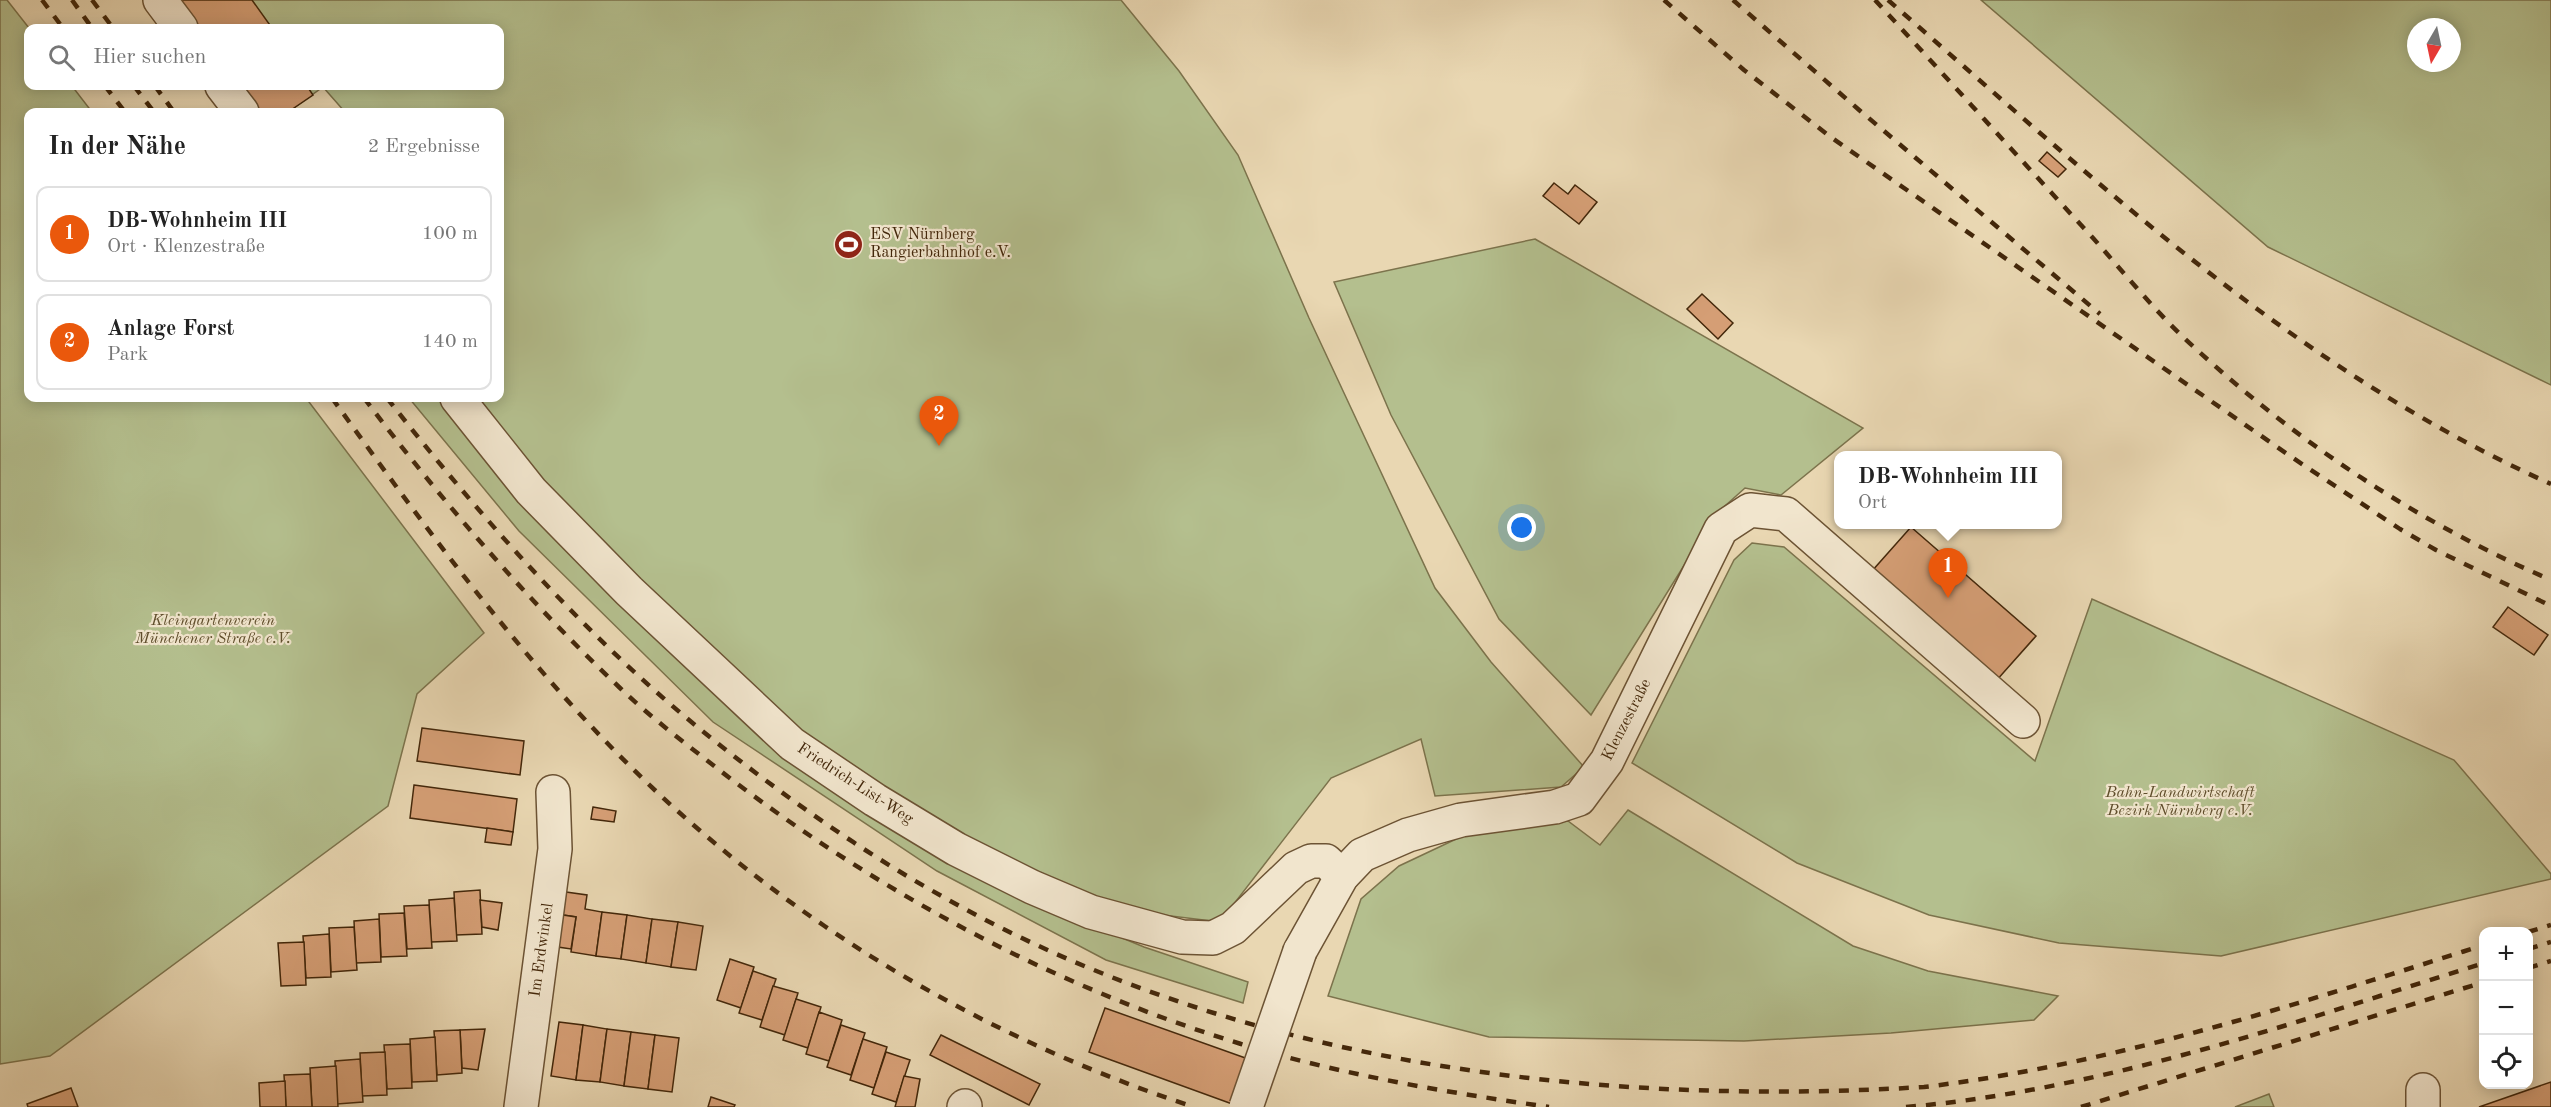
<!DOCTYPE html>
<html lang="de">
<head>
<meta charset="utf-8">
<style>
  body { margin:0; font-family:"Old Standard TT",serif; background:#f2f2f2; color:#222 }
  .controls { position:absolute; right:18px; bottom:18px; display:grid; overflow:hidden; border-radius:12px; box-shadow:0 3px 15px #0003 }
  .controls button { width:54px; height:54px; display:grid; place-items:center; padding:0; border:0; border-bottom:2px solid #e0e0e0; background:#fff; color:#222; font:30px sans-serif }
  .compass { position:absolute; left:2407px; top:18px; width:54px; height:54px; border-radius:50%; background:#fff; box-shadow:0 3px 15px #0003; rotate:189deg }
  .you { position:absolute; left:1522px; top:528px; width:21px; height:21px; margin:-15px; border:4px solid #fff; border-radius:50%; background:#1a73e8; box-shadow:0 0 0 9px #1a73e833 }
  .badge { display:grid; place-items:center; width:39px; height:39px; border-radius:50%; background:#ea580c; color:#fff; font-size:20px; font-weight:700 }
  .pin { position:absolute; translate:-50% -50px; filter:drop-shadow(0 2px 3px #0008) }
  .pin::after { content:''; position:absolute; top:32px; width:21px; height:18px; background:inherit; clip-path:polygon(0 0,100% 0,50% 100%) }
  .popup { position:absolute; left:1834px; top:451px; width:228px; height:78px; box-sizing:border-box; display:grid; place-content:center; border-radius:12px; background:#fff; filter:drop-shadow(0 2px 4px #0005); font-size:20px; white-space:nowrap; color:#767676 }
  .popup b { font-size:22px; color:#222 }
  .popup::after { content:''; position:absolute; left:50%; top:100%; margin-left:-12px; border:12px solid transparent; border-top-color:#fff }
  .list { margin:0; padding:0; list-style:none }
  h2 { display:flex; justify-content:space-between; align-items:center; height:78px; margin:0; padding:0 24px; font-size:26px }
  h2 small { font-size:20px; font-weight:400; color:#767676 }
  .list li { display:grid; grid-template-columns:39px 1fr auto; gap:18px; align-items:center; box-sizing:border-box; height:96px; margin:0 12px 12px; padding:0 12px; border:2px solid #e0e0e0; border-radius:12px }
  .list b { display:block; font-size:22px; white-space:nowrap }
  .list p { margin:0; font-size:20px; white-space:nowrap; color:#767676 }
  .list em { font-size:20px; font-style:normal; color:#767676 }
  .icon { flex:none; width:33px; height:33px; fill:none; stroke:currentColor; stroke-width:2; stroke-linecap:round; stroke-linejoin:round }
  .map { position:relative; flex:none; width:2551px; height:1107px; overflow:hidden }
  .search { position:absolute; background:#fff; box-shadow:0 3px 15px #0003; left:24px; top:24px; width:480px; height:66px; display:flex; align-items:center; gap:15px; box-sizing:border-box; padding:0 21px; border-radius:12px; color:#767676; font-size:22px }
  .panel { position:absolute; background:#fff; box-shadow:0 3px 15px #0003; left:24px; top:108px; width:480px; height:294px; border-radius:12px }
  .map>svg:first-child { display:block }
  .green { fill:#b4bf8e; stroke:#7c734c; stroke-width:1.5; fill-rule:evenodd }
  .building { fill:#d69f76; stroke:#43270a; stroke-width:1.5 }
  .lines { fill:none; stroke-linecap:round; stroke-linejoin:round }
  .minor-casing { stroke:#6c5334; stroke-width:36 }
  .minor { stroke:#f1e5cd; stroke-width:33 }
  .rail { stroke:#43270a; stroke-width:4.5; stroke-dasharray:10 10; stroke-linecap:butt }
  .minor-bridge-casing { stroke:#6c5334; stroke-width:36; stroke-linecap:butt }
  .minor-bridge { stroke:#f1e5cd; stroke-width:33 }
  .labels { text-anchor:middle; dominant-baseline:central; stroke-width:4.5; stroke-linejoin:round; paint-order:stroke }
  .poi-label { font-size:16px; fill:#43270a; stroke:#f1e5cd; text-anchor:start }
  .park-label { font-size:16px; font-style:italic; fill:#5f4d2b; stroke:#f1e5cd }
  .street-label { font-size:16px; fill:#43270a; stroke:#f1e5cd }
</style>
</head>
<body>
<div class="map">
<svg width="2551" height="1107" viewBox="0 0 2551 1107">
  <rect width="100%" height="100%" fill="#e9d7b2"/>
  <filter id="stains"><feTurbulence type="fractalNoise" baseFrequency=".00333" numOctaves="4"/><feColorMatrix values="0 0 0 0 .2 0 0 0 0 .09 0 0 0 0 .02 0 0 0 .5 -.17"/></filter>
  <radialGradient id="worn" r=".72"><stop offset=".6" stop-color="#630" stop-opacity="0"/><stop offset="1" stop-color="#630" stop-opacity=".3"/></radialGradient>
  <!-- green -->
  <g class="green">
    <polygon points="0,0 7,0 29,28 28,86 72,86 92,112 28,112 28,398 306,398 484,633 417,694 388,806 50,1056 0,1064"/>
    <polygon points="174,0 1121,0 1179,71 1238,155 1309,318 1435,588 1491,662 1584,767 1561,787 1435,796 1421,739 1331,778 1220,922 1130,911 1038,877 883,791 810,740 540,486 469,398 500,398 500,112 345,112 323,87 288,112 254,112 235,86 500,86 500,28 194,28"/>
    <path d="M1981,0H2551V385L2268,247ZM2416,27H2452V63H2416Z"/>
    <polygon points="1535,239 1863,428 1781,495 1745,488 1716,514 1591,715 1499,619 1391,415 1334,282"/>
    <polygon points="409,398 439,398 597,577 1008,891 1144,947 1248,982 1243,1003 1106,960 937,871 713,722 519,531"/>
    <polygon points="1752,543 1784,547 2035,761 2092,599 2454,760 2551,874 2551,879 2221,956 2059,943 1929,915 1797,863 1632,763 1734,560"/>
    <polygon points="1628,810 1853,946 1928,971 2058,996 2034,1020 1891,1033 1744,1041 1489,1037 1328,996 1361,899 1399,866 1490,823 1568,821 1600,845"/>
    <polygon points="2269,1094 2274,1107 2235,1107"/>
  </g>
  <!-- building -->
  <g class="building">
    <polygon points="174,0 252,0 272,28 194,28"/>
    <polygon points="235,86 307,86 313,95 288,112 254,112"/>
    <polygon points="2047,152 2066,169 2058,177 2039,161"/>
    <polygon points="1554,183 1568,194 1575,185 1597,202 1579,224 1543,196"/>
    <polygon points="1702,294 1733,323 1718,339 1687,309"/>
    <polygon points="1911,527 2036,636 1996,681 1872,571"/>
    <polygon points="2508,607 2548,635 2534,655 2493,627"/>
    <polygon points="422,728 524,741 520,775 417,761"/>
    <polygon points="414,785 517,799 513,832 410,818"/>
    <polygon points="593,807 616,811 614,822 591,819"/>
    <polygon points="487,828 513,832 511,845 485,842"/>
    <polygon points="480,890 482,934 456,935 454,892"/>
    <polygon points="566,892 587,895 585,909 602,912 596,956 571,952 576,917 563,915"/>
    <polygon points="454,898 457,941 431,942 429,900"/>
    <polygon points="480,900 502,903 498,930 482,927"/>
    <polygon points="429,905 432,948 407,949 404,906"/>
    <polygon points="602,912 627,915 621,959 596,956"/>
    <polygon points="404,913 407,956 381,957 379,914"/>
    <polygon points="563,915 576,917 571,949 558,947"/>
    <polygon points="627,915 652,919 646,963 621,959"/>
    <polygon points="379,919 381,962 356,963 354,921"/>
    <polygon points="652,919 678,922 671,967 646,963"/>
    <polygon points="678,922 703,926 696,970 671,967"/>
    <polygon points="354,927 357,970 331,972 329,928"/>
    <polygon points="329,934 331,977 306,978 303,936"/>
    <polygon points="304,942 306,985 281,986 278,943"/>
    <polygon points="730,959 754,967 741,1008 717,1000"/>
    <polygon points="753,971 776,979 762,1020 739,1013"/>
    <polygon points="773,986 798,993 785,1035 760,1027"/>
    <polygon points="796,999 821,1007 808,1048 783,1040"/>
    <polygon points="1105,1008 1251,1060 1235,1105 1089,1052"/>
    <polygon points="819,1012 842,1020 829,1061 806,1054"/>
    <polygon points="559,1022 583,1025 576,1080 551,1076"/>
    <polygon points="583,1025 607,1029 600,1082 576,1080"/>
    <polygon points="841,1025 865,1033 851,1075 827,1067"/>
    <polygon points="485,1029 478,1070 462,1068 460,1030"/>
    <polygon points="607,1029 631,1032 624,1086 600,1082"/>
    <polygon points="460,1030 462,1073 437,1075 434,1031"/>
    <polygon points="631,1032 655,1035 648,1089 624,1086"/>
    <polygon points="655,1035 679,1038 672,1092 648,1089"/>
    <polygon points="941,1035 1040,1084 1029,1105 930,1055"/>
    <polygon points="435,1037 437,1081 412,1082 410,1039"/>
    <polygon points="863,1039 887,1047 874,1088 850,1080"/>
    <polygon points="410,1044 412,1088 387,1089 384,1045"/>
    <polygon points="385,1052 387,1095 362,1096 360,1053"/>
    <polygon points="886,1052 910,1060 896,1102 872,1094"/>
    <polygon points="360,1059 363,1102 337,1104 335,1061"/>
    <polygon points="336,1066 338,1107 312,1107 310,1068"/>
    <polygon points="310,1074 312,1107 286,1107 284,1075"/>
    <polygon points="904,1076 920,1079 915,1107 895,1107"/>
    <polygon points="285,1081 286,1107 260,1107 259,1083"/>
    <polygon points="2551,1082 2551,1107 2479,1107"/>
    <polygon points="71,1088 78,1107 28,1107 27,1104"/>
    <polygon points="711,1097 735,1105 734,1107 708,1107"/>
  </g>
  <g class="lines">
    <defs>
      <g id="minor">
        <polyline points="160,0 181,28"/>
        <polyline points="222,86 242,112"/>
        <polyline points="457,398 531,491 629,591 792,744 875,800 956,849 1032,887 1091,912 1182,937 1213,938 1233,928 1296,868 1311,861 1326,861 1342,876"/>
        <polyline points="1300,951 1342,876 1362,855 1408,835 1461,820 1555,807 1579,799 1607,761 1721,529 1750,510 1786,514 2023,721"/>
        <polyline points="2423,1090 2423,1107"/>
        <polyline points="521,1107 555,849 553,792"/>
        <polyline points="964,1107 965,1106"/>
      </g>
    </defs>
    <!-- minor casing -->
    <use href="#minor" class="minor-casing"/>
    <!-- minor -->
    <use href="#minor" class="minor"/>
    <!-- rail -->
    <g class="rail">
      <polyline points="42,0 63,28"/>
      <polyline points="72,0 92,28"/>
      <polyline points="92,0 113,28"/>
      <polyline points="1664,0 1744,70 1832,138 2293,458 2400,529 2436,550 2551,606"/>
      <polyline points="1733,0 1858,109 2100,314"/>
      <path d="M1875,0C1948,79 2020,159 2093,238C2126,275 2158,315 2195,348C2299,444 2421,524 2551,580"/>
      <path d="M1888,0C2097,182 2295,369 2551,484"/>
      <polyline points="105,86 125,112"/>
      <polyline points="134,86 154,112"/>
      <polyline points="155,86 174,112"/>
      <path d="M332,398C435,541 541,687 672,806C822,942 1001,1044 1194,1107"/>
      <path d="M364,398C442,501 525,598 619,687C650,717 685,743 718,769C874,890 1052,986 1241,1044C1342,1075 1445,1092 1549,1107"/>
      <path d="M387,398C486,524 595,647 721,746C792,802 866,854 945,898C1239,1064 1590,1107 1924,1087C2116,1064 2300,1003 2484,945"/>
      <polyline points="2528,932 2551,925"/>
      <polyline points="2528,949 2551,942"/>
      <polyline points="2528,968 2551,961"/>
      <path d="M1906,1107C2104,1090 2295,1022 2484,963"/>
      <polyline points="2081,1107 2484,982"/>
    </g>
    <defs>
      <polyline id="minor-bridge" points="1246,1107 1300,951"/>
    </defs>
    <!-- minor-bridge casing -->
    <use href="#minor-bridge" class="minor-bridge-casing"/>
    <!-- minor-bridge -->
    <use href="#minor-bridge" class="minor-bridge"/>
  </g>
  <!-- icons -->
  <defs>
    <symbol id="stadium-disc" viewBox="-11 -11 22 22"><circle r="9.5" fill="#8f2418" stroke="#f1e5cd"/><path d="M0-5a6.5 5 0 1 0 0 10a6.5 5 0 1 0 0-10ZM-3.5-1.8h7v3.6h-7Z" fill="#fff"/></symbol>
  </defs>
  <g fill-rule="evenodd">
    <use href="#stadium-disc" x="832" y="228" width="33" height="33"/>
  </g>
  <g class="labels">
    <!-- poi labels -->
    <g class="poi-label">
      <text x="870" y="235">ESV Nürnberg<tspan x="870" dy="18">Rangierbahnhof e.V.</tspan></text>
    </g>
    <!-- park labels -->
    <g class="park-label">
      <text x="213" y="621">Kleingartenverein<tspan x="213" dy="18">Münchener Straße e.V.</tspan></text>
      <text x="2180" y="793">Bahn-Landwirtschaft<tspan x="2180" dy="18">Bezirk Nürnberg e.V.</tspan></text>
    </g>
    <!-- street labels -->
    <g class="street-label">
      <text transform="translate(1627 720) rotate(-63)">Klenzestraße</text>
      <text transform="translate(855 784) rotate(33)">Friedrich-List-Weg</text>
      <text transform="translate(542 950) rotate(-82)">Im Erdwinkel</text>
    </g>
  </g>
  <rect width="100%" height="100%" filter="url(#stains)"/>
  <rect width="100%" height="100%" fill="url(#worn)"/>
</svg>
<div class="controls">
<button>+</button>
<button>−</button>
<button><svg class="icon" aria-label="locate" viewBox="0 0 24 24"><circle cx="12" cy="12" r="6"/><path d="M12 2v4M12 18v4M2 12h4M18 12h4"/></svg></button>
</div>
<svg class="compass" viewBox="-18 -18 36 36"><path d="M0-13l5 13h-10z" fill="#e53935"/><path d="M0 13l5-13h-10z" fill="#767676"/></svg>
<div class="you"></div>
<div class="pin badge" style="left:1948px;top:598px">1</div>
<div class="popup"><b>DB-Wohnheim III</b>Ort</div>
<div class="pin badge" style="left:939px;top:446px">2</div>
<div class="search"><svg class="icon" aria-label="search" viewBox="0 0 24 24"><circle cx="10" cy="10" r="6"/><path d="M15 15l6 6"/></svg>Hier suchen</div>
<section class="panel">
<h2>In der Nähe<small>2 Ergebnisse</small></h2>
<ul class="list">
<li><span class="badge">1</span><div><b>DB-Wohnheim III</b><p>Ort · Klenzestraße</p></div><em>100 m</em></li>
<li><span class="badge">2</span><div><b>Anlage Forst</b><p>Park</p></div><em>140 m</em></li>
</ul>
</section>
</div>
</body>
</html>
